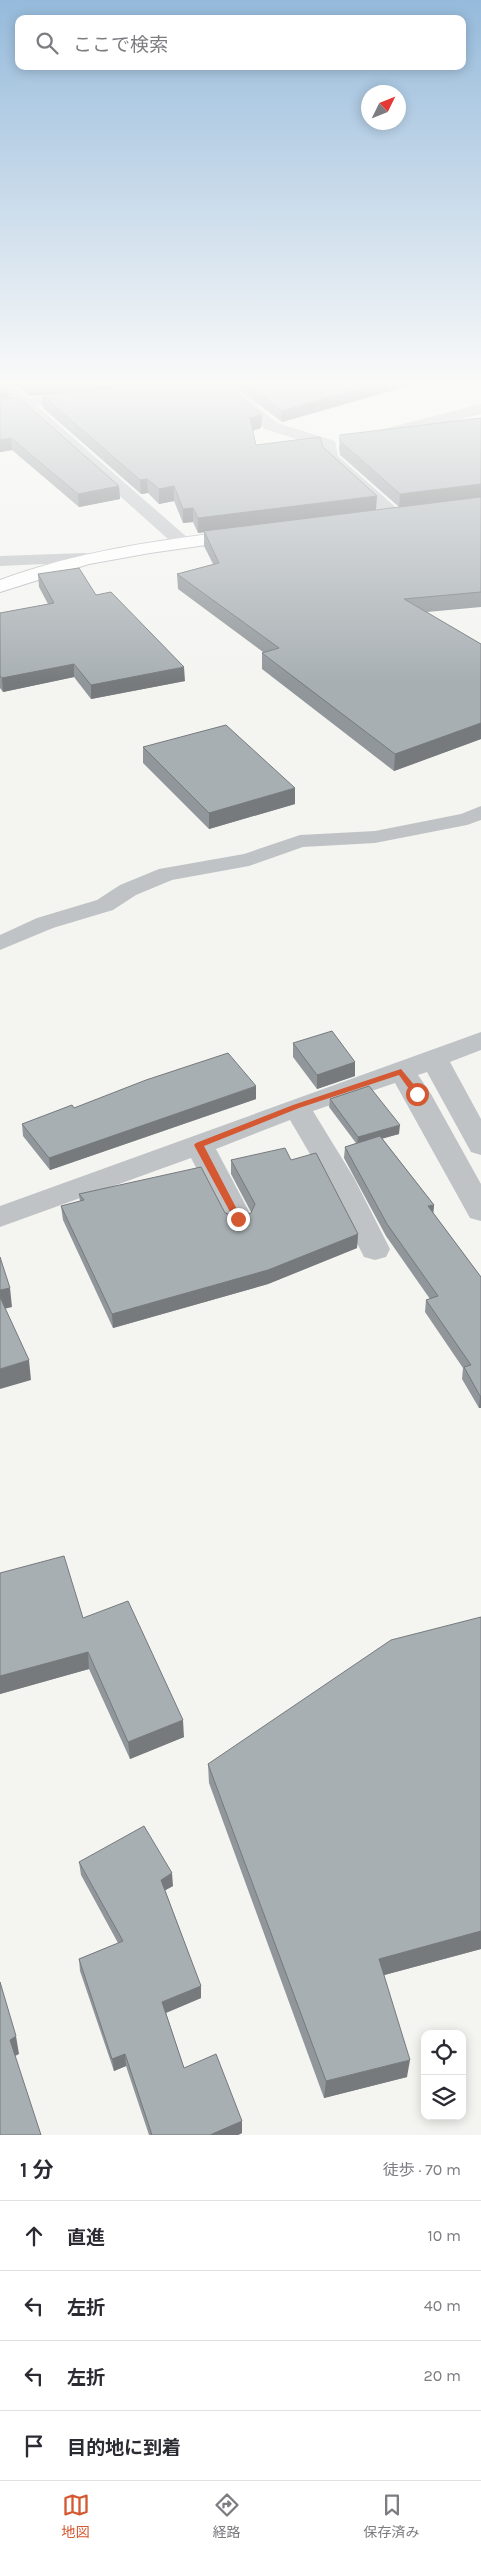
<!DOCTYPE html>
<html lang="ja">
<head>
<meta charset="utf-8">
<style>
  body { margin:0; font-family:Karla,"Noto Sans JP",sans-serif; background:#f2f2f3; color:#2b2b33 }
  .controls { position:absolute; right:15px; bottom:15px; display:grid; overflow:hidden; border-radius:10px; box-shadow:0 2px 12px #0003 }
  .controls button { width:45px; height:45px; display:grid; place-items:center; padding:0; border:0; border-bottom:1px solid #e1e1e2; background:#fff; color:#2b2b33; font:25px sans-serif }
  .compass { position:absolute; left:361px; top:85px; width:45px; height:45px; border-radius:50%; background:#fff; box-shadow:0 2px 12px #0003; rotate:47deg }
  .stop { position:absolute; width:15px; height:15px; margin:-11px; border:4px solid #d45831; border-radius:50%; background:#fff }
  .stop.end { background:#d45831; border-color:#fff; box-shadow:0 1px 5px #0008 }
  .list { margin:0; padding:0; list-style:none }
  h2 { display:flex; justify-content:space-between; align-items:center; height:65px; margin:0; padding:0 20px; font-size:21px }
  h2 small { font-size:16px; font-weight:400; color:#7c7c81 }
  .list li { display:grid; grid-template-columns:32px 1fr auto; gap:15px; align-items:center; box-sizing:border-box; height:70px; padding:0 20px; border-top:1px solid #e1e1e2 }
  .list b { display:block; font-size:19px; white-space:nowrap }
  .list em { font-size:16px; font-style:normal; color:#7c7c81 }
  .icon { flex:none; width:28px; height:28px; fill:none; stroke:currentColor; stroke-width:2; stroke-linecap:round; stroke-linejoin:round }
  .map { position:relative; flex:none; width:481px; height:2135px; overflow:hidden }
  .search { position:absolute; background:#fff; box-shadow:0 2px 12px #0003; left:15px; right:15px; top:15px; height:55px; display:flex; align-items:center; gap:12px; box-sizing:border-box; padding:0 18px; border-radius:10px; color:#7c7c81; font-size:19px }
  .sheet { height:345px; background:#fff }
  nav { display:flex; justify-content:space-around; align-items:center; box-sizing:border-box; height:70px; border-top:1px solid #e1e1e2; background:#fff; font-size:14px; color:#7c7c81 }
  nav a { display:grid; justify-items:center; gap:2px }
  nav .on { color:#d45831 }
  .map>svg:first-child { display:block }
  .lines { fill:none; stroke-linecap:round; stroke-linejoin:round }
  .secondary-casing { stroke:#b2b7ba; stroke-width:2 }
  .lane { fill:#c0c3c6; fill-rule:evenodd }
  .street { fill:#c0c3c6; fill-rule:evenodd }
  .secondary { fill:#fff; fill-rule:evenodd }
  .wall { fill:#90969a }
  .shaded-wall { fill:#767a7d }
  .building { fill:#a8afb3; stroke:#767a7d }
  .route { fill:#d45831 }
</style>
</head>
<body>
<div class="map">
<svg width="481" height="2135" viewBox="0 0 481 2135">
  <rect width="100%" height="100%" fill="#f4f4f1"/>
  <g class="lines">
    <defs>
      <path id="secondary" d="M242,530L248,531L251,535L248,539L150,553L89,564L0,592V580C78,551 160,540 242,530Z"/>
    </defs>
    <!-- secondary casing -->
    <use href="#secondary" class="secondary-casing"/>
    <!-- lane -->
    <polygon class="lane" points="481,806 481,820 467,825 375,843 303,847 249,866 172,880 136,895 113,910 53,928 0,950 0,935 37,918 97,900 120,885 159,869 244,854 300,835 375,831 461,814"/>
    <!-- street -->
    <g class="street">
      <polygon points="0,384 12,384 28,398 85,394 88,397 85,400 37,406 189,539 192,543 189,547 177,547 0,389"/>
      <polygon points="233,389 241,392 277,423 335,441 338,456 400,511 403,515 400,519 388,519 324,460 321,447 265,429 228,397 225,394 228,391"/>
      <polygon points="481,404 481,414 374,441 366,436 368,433"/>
      <polygon points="84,553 90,554 93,558 90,562 0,566 0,556"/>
      <polygon points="481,1032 481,1050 450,1062 481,1119 481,1155 471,1152 427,1072 418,1075 431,1094 481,1184 481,1221 470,1218 395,1083 313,1111 354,1178 390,1249 386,1257 375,1260 364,1257 324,1178 290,1120 216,1149 253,1219 249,1226 238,1229 227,1226 191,1158 0,1227 0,1206"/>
    </g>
    <!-- secondary -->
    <use href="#secondary" class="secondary"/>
  </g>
  <!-- wall -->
  <g class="wall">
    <polygon points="15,384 163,384 29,396"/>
    <polygon points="168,384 415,384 282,422 236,388 231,388 262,415 261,428 253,431 256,445 323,447 376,510 399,507 340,455 339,449 340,435 481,418 481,607 427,612 481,644 481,739 394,771 262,669 262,653 263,652 178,589 177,574 213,564 204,546 204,532 198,533 193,522 183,523 174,501 159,504 148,493 141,494 43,408 42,395 213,387"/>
    <polygon points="9,399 119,486 120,499 79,507 12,450 0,452"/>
    <polygon points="38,574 96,595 185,681 91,699 74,677 3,692 0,688 0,613 48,604 39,587"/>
    <polygon points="143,747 295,788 295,804 209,829 143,763"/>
    <polygon points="293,1043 355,1062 355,1076 317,1089 293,1057"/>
    <polygon points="256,1099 50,1170 23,1136 22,1124 74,1108"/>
    <polygon points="330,1099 399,1134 382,1138 434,1205 433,1213 481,1277 481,1408 479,1408 462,1379 463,1368 425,1312 426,1300 430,1299 386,1236 344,1158 345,1147 356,1143 329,1107"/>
    <polygon points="231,1160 291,1160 358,1234 357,1248 268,1284 113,1328 63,1220 61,1206 80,1202 79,1194 225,1213 238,1217 251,1213 251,1212 231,1174"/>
    <polygon points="0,1573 83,1618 184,1737 130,1759 89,1669 0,1694"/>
    <polygon points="481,1617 481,1949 384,1975 407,2077 324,2098 209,1783 208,1764"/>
    <polygon points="79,1862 173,1886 165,1890 201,1986 201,1998 166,2013 184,2068 242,2133 238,2135 149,2135 126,2066 114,2071 80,1971 79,1959 118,1943 81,1875"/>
  </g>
  <!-- shaded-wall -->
  <g class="shaded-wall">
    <polygon points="30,384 163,384 29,396 28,385"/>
    <polygon points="375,384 415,384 282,422 282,411"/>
    <polygon points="8,388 9,399 0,401 0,389"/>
    <polygon points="262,415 261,428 250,431 250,418"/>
    <polygon points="11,438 12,450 0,452 0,440"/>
    <polygon points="147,479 148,493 141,494 140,480"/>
    <polygon points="481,484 481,498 399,508 400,494"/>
    <polygon points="119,486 120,499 79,507 78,494"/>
    <polygon points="174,486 174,501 159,504 159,489"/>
    <polygon points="377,496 376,511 198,533 198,518"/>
    <polygon points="193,508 193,522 183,523 183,509"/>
    <polygon points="74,664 74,677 3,692 2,678"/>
    <polygon points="184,667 185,681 91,699 91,685"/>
    <polygon points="481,723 481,739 394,771 395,754"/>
    <polygon points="295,788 295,804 209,829 209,813"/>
    <polygon points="355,1062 355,1076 317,1089 317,1075"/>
    <polygon points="256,1086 256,1099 50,1170 49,1158"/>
    <polygon points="400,1125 399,1134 357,1146 358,1137"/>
    <polygon points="434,1205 433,1216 428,1206"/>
    <polygon points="358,1234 357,1248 268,1284 113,1328 112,1314"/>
    <polygon points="10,1288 12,1307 0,1310 0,1290"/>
    <polygon points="29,1360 31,1380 0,1389 0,1369"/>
    <polygon points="480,1396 481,1396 481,1408 479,1408"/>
    <polygon points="88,1652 89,1669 0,1694 0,1676"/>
    <polygon points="183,1720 184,1737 130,1759 128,1742"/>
    <polygon points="172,1873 173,1886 162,1892 161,1880"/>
    <polygon points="481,1931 481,1949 377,1977 379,1959"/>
    <polygon points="201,1986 201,1998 163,2014 162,2002"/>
    <polygon points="16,2036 19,2054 13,2057 10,2040"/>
    <polygon points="125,2054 126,2066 114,2071 112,2059"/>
    <polygon points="410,2060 407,2077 324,2098 326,2081"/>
    <polygon points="242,2121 242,2133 238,2135 210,2135"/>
  </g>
  <!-- building -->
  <g class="building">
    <polygon points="0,384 4,384 8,388 0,389"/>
    <polygon points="246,384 375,384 282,411"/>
    <polygon points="165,385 231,388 262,415 250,418 256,445 320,437 323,447 377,496 198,518 193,508 183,509 174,486 159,489 147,479 140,480 42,395"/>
    <polygon points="19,398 119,486 78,494 11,438 0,440 0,399"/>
    <polygon points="481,418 481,484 400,494 340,441 340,435"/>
    <polygon points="481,497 481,592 404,599 481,644 481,723 395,754 262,653 279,648 177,574 219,563 204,531"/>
    <polygon points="79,568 96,595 111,592 184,667 91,685 74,664 2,678 0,676 0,613 54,603 38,574"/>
    <polygon points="226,725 295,788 209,813 143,747"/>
    <polygon points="332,1031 355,1062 317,1075 293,1043"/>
    <polygon points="228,1053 256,1086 49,1158 22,1124 72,1105 74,1108 146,1080"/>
    <polygon points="369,1086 400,1125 358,1137 330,1099"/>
    <polygon points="380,1136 434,1205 428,1206 481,1277 481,1396 480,1396 464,1367 471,1365 426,1300 438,1296 387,1224 345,1147"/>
    <polygon points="285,1148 291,1160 316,1153 358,1234 268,1270 112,1314 61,1206 84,1200 79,1194 201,1167 225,1213 238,1217 251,1213 255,1204 231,1160"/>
    <polygon points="0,1257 10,1288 0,1290"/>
    <polygon points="0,1297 29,1360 0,1369"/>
    <polygon points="64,1556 83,1618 128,1601 183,1720 128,1742 88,1652 0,1676 0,1573"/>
    <polygon points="481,1617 481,1931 379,1959 410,2060 326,2081 208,1764 391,1640"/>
    <polygon points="144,1826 172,1873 161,1880 201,1986 162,2002 184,2068 216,2054 242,2121 210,2135 152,2135 125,2054 112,2059 79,1959 123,1941 79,1862"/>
    <polygon points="0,1982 16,2036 10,2040 41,2135 0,2135"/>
  </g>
  <!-- sky -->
  <linearGradient id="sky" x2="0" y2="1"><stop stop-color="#95badb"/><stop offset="0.56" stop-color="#fafaf9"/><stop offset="1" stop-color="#fafaf9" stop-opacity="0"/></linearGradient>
  <rect width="481" height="683" fill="url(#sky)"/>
  <!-- route -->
  <polygon class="route" points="401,1069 420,1092 420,1096 414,1096 399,1075 299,1108 204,1146 242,1219 235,1221 194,1145 196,1143 293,1105"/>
</svg>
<div class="controls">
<button><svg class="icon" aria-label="locate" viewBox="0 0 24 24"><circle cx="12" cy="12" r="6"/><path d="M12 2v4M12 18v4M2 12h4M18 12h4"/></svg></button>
<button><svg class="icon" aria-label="layers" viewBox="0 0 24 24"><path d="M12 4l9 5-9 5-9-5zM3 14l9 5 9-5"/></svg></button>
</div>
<svg class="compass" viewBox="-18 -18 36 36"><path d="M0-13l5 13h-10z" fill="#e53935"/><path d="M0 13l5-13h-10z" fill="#7c7c81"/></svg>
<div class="stop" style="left:417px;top:1094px"></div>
<div class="stop end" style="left:238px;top:1219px"></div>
<div class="search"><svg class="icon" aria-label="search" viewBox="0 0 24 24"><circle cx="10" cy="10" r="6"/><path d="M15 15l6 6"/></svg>ここで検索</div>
</div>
<section class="sheet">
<h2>1 分<small>徒歩 · 70 m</small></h2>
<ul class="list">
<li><svg class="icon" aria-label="ahead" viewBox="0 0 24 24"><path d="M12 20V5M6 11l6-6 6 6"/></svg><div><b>直進</b></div><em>10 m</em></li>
<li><svg class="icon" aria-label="left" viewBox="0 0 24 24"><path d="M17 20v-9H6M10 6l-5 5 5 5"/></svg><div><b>左折</b></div><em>40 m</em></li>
<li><svg class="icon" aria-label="left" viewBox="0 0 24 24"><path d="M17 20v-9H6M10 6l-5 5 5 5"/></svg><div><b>左折</b></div><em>20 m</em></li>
<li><svg class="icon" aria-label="arrive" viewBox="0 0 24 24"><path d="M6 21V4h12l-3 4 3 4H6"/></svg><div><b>目的地に到着</b></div></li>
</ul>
</section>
<nav>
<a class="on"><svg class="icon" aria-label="map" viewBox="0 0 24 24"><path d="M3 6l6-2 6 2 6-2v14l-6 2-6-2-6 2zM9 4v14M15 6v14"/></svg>地図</a>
<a><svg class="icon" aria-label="directions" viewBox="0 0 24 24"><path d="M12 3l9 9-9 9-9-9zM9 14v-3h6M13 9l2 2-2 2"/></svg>経路</a>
<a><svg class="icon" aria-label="saved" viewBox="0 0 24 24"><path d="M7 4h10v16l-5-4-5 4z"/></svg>保存済み</a>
</nav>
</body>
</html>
